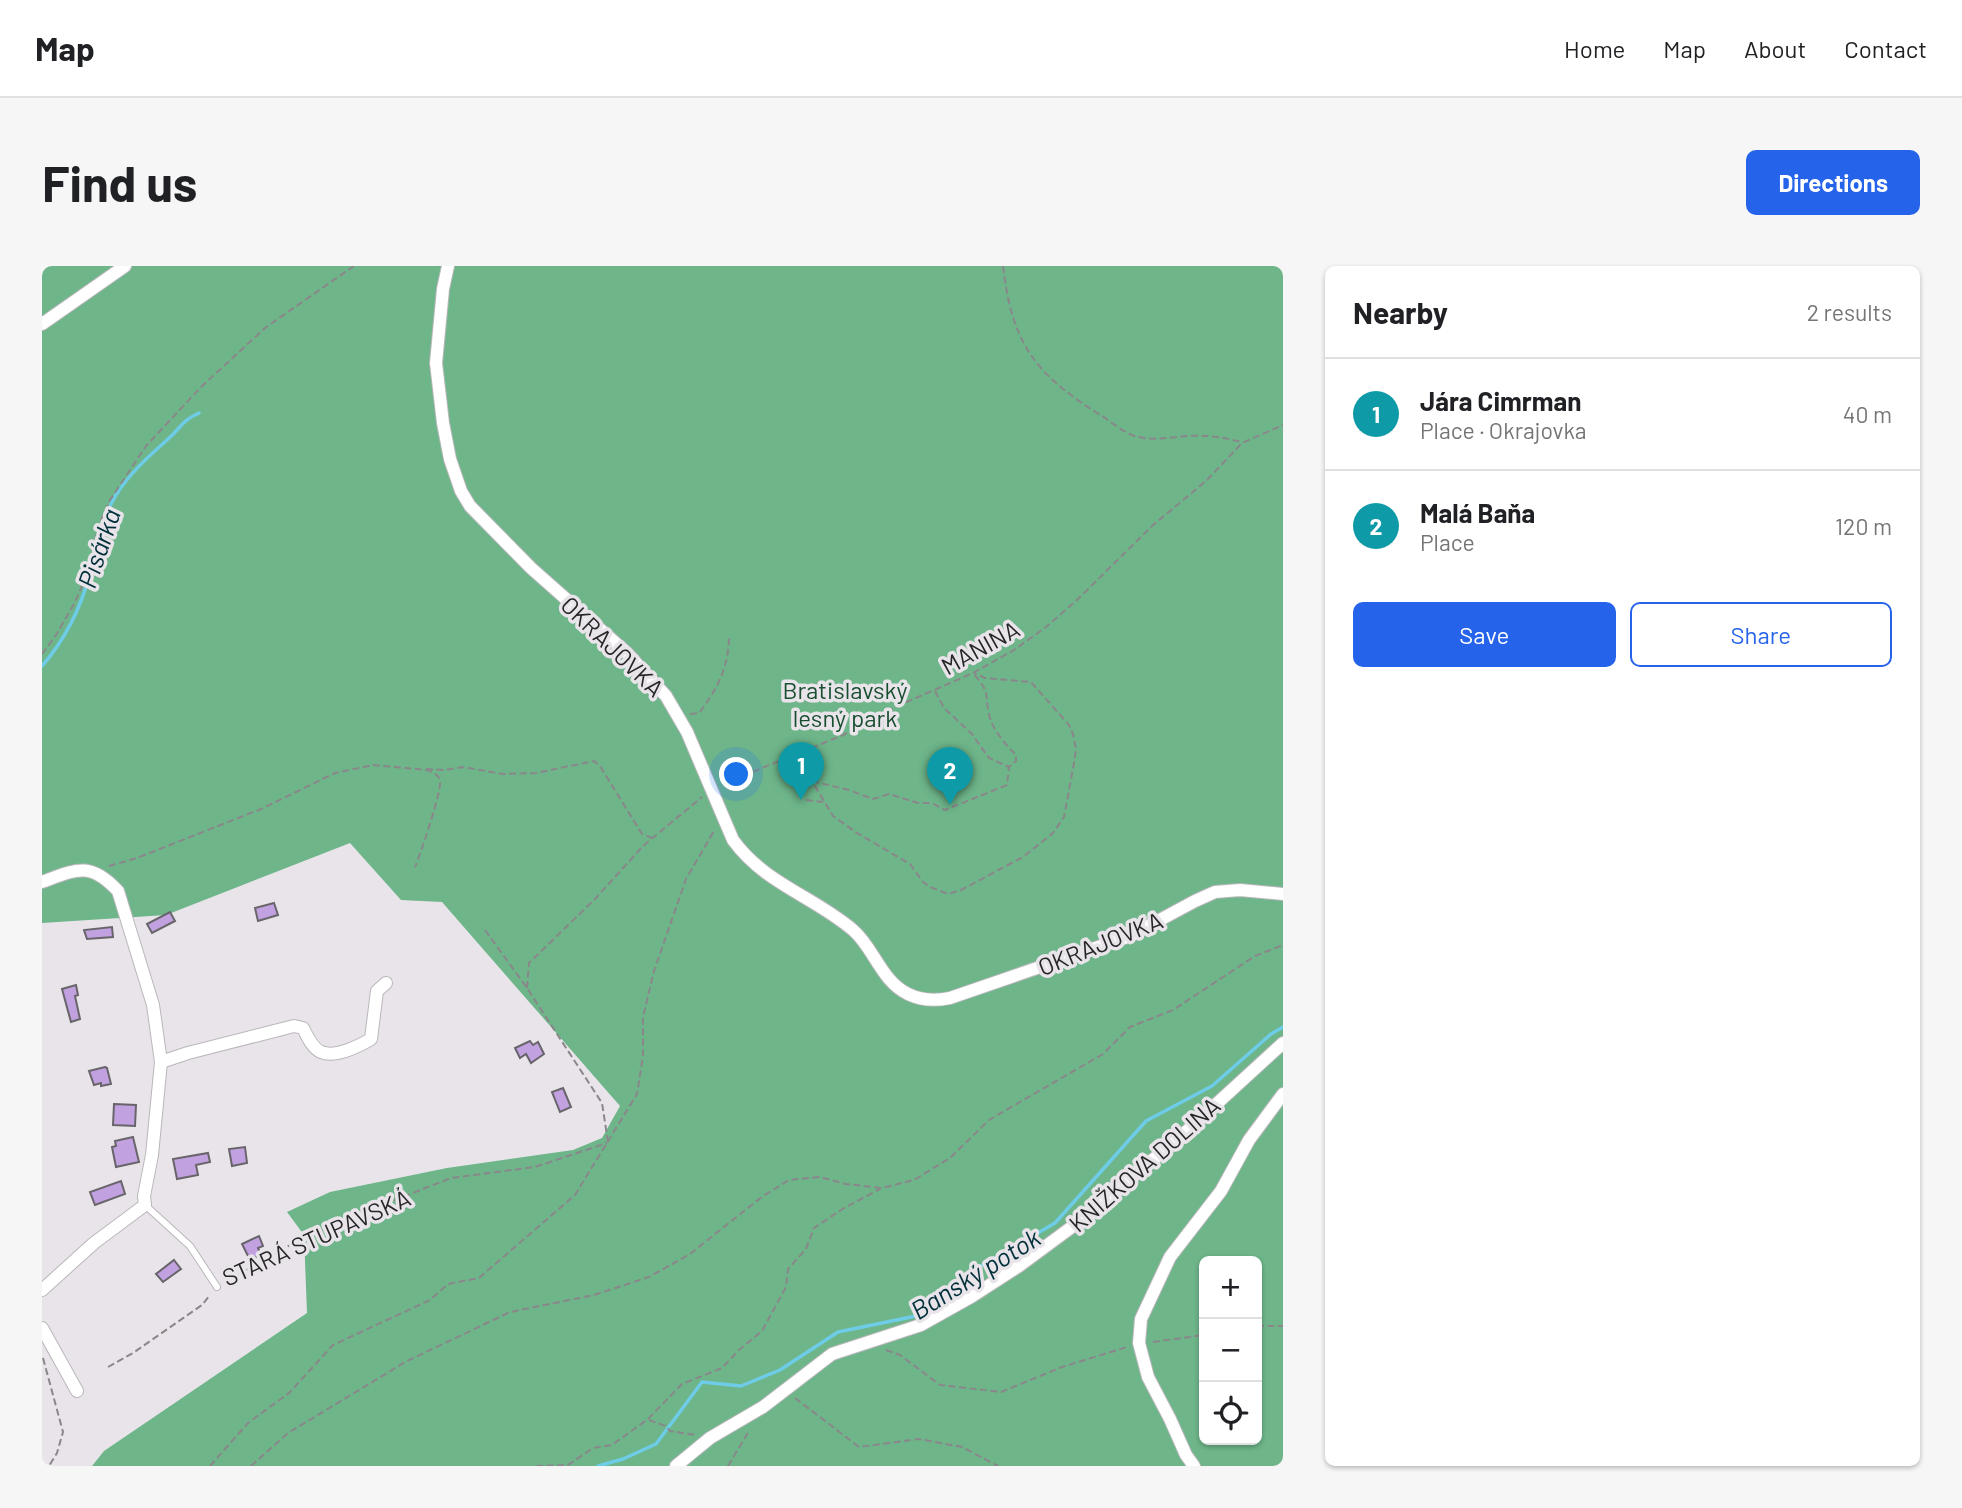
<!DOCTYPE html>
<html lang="en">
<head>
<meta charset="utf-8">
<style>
  body { margin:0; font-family:Barlow,sans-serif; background:#f6f6f6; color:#202124 }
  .controls { position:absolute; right:21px; bottom:21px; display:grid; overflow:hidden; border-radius:10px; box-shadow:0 2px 5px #0004 }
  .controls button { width:63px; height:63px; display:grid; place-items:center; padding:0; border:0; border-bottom:2px solid #e0e0e0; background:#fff; color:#202124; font:35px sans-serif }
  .you { position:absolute; left:695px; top:509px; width:24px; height:24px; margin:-18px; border:5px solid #fff; border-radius:50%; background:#1a73e8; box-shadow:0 0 0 10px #1a73e833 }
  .badge { display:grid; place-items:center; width:46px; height:46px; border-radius:50%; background:#2563eb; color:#fff; font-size:23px; font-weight:700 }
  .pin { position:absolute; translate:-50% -58px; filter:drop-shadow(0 2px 4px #0008) }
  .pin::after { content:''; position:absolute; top:37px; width:24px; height:21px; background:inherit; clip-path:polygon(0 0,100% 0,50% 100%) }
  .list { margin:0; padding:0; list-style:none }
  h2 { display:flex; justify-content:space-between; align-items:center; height:91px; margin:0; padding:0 28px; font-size:30px }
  h2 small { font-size:23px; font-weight:400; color:#757577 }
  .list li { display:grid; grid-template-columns:46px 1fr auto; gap:21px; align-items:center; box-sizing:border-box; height:112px; padding:0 28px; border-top:2px solid #e0e0e0 }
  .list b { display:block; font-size:26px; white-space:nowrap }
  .list p { margin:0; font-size:23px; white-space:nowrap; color:#757577 }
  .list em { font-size:23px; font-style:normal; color:#757577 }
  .actions { display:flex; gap:14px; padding:21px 28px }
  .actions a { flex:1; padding:16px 0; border:2px solid #2563eb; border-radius:10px; text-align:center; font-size:24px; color:#2563eb }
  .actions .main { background:#2563eb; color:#fff }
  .icon { flex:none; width:38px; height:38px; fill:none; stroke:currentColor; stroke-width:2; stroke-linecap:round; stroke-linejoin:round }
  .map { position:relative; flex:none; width:1241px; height:1200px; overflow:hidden; border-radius:10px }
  header { display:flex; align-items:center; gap:42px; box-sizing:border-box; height:98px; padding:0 35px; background:#fff; border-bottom:2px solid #e0e0e0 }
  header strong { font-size:33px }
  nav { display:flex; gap:38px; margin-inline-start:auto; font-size:24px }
  .intro { display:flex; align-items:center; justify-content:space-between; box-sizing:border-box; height:168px; padding:0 42px }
  h1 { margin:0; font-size:49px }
  .button { padding:18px 32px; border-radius:10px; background:#2563eb; color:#fff; font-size:24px; font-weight:700 }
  main { display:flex; gap:42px; padding:0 42px }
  aside { flex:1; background:#fff; border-radius:10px; box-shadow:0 2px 5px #0004 }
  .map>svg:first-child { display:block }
  .forest { fill:#6eb58a; fill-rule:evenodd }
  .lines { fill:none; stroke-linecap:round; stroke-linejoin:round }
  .stream { stroke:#6ecce7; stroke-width:3.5 }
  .building { fill:#c2a1e1; stroke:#68656a; stroke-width:2 }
  .service-casing { stroke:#bab7bb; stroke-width:8 }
  .minor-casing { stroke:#bab7bb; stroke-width:14 }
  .path { stroke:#8a878a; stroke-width:2; stroke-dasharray:7 3.5; stroke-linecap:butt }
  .service { stroke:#fff; stroke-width:6 }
  .minor { stroke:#fff; stroke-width:12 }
  .labels { text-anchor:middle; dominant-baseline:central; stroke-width:7; stroke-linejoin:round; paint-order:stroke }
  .street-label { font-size:24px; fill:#272627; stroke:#e8e4e9 }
  .park-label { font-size:24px; fill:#194f31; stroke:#e8e4e9 }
  .water-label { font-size:26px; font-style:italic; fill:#01303b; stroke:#e8e4e9 }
</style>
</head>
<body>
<header>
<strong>Map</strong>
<nav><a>Home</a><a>Map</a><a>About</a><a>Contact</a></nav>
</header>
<div class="intro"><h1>Find us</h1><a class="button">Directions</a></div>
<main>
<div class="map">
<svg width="1241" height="1200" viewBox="0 0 1241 1200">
  <rect width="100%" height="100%" fill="#e8e4e9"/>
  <!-- forest -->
  <path class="forest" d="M0,0H1241V1200H50L62,1185L265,1047L262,969L245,946L288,926L405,902L531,884L560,872L578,840L400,636L359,634L308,577L124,649L0,657ZM1162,995H1215V1174H1162Z"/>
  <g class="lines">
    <!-- stream -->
    <g class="stream">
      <path d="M0,400C22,375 39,342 47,310C55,283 59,253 74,229C87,208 107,190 125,174C139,162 139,155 157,147"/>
      <polyline points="556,1200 581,1193 614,1178 660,1116 699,1120 738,1104 796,1066 874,1050 922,1010 1013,957 1104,855 1170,820 1229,768 1241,761"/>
    </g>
  </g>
  <!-- building -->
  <g class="building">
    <polygon points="232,637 236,649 216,655 213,642"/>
    <polygon points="128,646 133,655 110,667 105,658"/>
    <polygon points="70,661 71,671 45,673 42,664"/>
    <polygon points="34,719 36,729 33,730 38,753 29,756 20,723"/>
    <polygon points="488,775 491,779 496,776 502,788 489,797 484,788 478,792 473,782"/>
    <polygon points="63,801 65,802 69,818 59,820 59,817 52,819 47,805"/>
    <polygon points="521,822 529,841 518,846 510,826"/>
    <polygon points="72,838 94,839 93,860 71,859"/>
    <polygon points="91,871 97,896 74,901 70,881 74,880 73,875"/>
    <polygon points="203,881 205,897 190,900 187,883"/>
    <polygon points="166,887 168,896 154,899 156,909 135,913 131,893"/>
    <polygon points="79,915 83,928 53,939 48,926"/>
    <polygon points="217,970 221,980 216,982 219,989 208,994 200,978"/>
    <polygon points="132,994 139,1003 121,1016 114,1008"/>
  </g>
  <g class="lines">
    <defs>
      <polyline id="service" points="103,939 148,980 175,1021"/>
      <g id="minor">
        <path d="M406,0L401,23L394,97L401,157L408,193L419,225L428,240L489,302L585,387L624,430L645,466L691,574C723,618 771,630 811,664C832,682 839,715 866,728C880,735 893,735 908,732L1088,670L1153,635L1173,626L1198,624L1241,628"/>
        <polyline points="0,58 83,0"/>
        <path d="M0,616C35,603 48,595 76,625L111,739L119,796L110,889L102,930L103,939L52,977L0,1024"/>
        <path d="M119,796L146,787L252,760L261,762C265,770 270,782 279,786C293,792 317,780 329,773L335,725L344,717"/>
        <polyline points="0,1062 35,1125"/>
        <polyline points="634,1200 668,1172 721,1141 790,1088 879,1059 929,1031 977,1000 1042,952 1147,863 1241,777"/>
        <polyline points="1152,1200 1144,1189 1128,1153 1106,1111 1097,1077 1099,1053 1128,991 1179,925 1207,874 1241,828"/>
      </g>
    </defs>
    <!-- service casing -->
    <use href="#service" class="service-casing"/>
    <!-- minor casing -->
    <use href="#minor" class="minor-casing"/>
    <!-- path -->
    <g class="path">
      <path d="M961,0C970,76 991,106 1055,147C1068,154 1083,169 1097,171C1114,175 1129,171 1145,170C1164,169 1181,171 1199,176"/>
      <polyline points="0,388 14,369 32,338 41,318 58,257 68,234 104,180 159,121 223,62 312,0"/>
      <polyline points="893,425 902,442 930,468 947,492 967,501"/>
      <path d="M648,448L657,447C676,423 687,399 687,370"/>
      <polyline points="742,491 773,520 791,550 815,567 868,598 881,616 888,621 906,628 919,624 981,591 1011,567 1022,551 1032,497 1034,483 1031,468 1027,459 989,416 943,412 932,407"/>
      <polyline points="384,503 402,504 421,501 461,508 494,507 552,495 558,500 600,568 613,573"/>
      <path d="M770,515L807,524L831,533L847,528L876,537H890L903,544L965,519L967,501L974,495V489C964,479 949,462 947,448C942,424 949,429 932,408"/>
      <polyline points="683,520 698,511 801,469 858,439 931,407 972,384 1004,361 1035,334 1110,260 1165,214 1200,177 1241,159"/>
      <polyline points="764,534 781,536"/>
      <path d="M67,600L95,592L219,543L293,507L331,499L385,504C390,506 396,508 398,514C401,521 378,590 373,601"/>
      <polyline points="443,664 485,722 560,837 566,876"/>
      <polyline points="485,722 487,697 553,633 601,580 660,531"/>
      <polyline points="182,1017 248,979 312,950 409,912 493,901 565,877"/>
      <polyline points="1215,1060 1241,1060"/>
      <polyline points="1111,1076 1162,1069"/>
      <polyline points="844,1084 858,1089 898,1119 959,1126 1020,1101 1085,1081"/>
      <polyline points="1,1092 21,1166 15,1187 7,1200"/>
      <polyline points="66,1101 91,1087 160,1039 168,1029"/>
      <polyline points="753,1132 817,1181 877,1173 920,1181 956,1200"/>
      <polyline points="607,1154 624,1160 628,1165 654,1169"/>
      <polyline points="168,1200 206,1157 247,1127 291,1079 388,1034 406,1018 437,1012 533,929 595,828 601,790 601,751 612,705 644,613 672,565"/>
      <polyline points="209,1200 246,1167 365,1095 468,1046 552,1029 607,1011 648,988 721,930 747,914 778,911 804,918 840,922 872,914 908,892 947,854 1061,788 1088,761 1131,744 1213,690 1241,679"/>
      <polyline points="494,1200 526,1199 551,1182 570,1179 606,1153 640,1118 680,1102 697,1084 720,1065 744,1021 746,1003 764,983 772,962 802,942 838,923"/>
      <polyline points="686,1200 707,1165"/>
    </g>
    <!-- service -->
    <use href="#service" class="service"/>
    <!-- minor -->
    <use href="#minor" class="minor"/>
  </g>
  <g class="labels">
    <!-- street labels -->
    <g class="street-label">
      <text transform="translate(571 380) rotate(44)">OKRAJOVKA</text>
      <text transform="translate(938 381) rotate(-29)">MANINA</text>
      <text transform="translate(1058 677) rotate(-22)">OKRAJOVKA</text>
      <text transform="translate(1102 898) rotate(-41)">KNIŽKOVA DOLINA</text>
      <text transform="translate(274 971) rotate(-24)">STARÁ STUPAVSKÁ</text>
    </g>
    <!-- park labels -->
    <g class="park-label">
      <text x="803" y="423">Bratislavský<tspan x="803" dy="28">lesný park</tspan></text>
    </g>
    <!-- water labels -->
    <g class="water-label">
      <text transform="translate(56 282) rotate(-71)">Pisárka</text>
      <text transform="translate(933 1007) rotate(-32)">Banský potok</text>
    </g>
  </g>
</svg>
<div class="controls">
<button>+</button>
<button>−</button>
<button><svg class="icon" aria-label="locate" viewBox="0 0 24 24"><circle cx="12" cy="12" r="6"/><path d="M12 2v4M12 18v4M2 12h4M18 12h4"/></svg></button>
</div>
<div class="you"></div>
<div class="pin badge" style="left:759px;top:534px;background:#0f9aa8">1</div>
<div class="pin badge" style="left:908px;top:539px;background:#0f9aa8">2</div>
</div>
<aside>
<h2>Nearby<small>2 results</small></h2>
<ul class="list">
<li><span class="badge" style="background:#0f9aa8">1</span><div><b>Jára Cimrman</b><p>Place · Okrajovka</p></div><em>40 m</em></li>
<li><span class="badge" style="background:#0f9aa8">2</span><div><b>Malá Baňa</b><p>Place</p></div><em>120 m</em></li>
</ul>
<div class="actions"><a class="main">Save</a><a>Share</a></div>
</aside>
</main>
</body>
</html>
